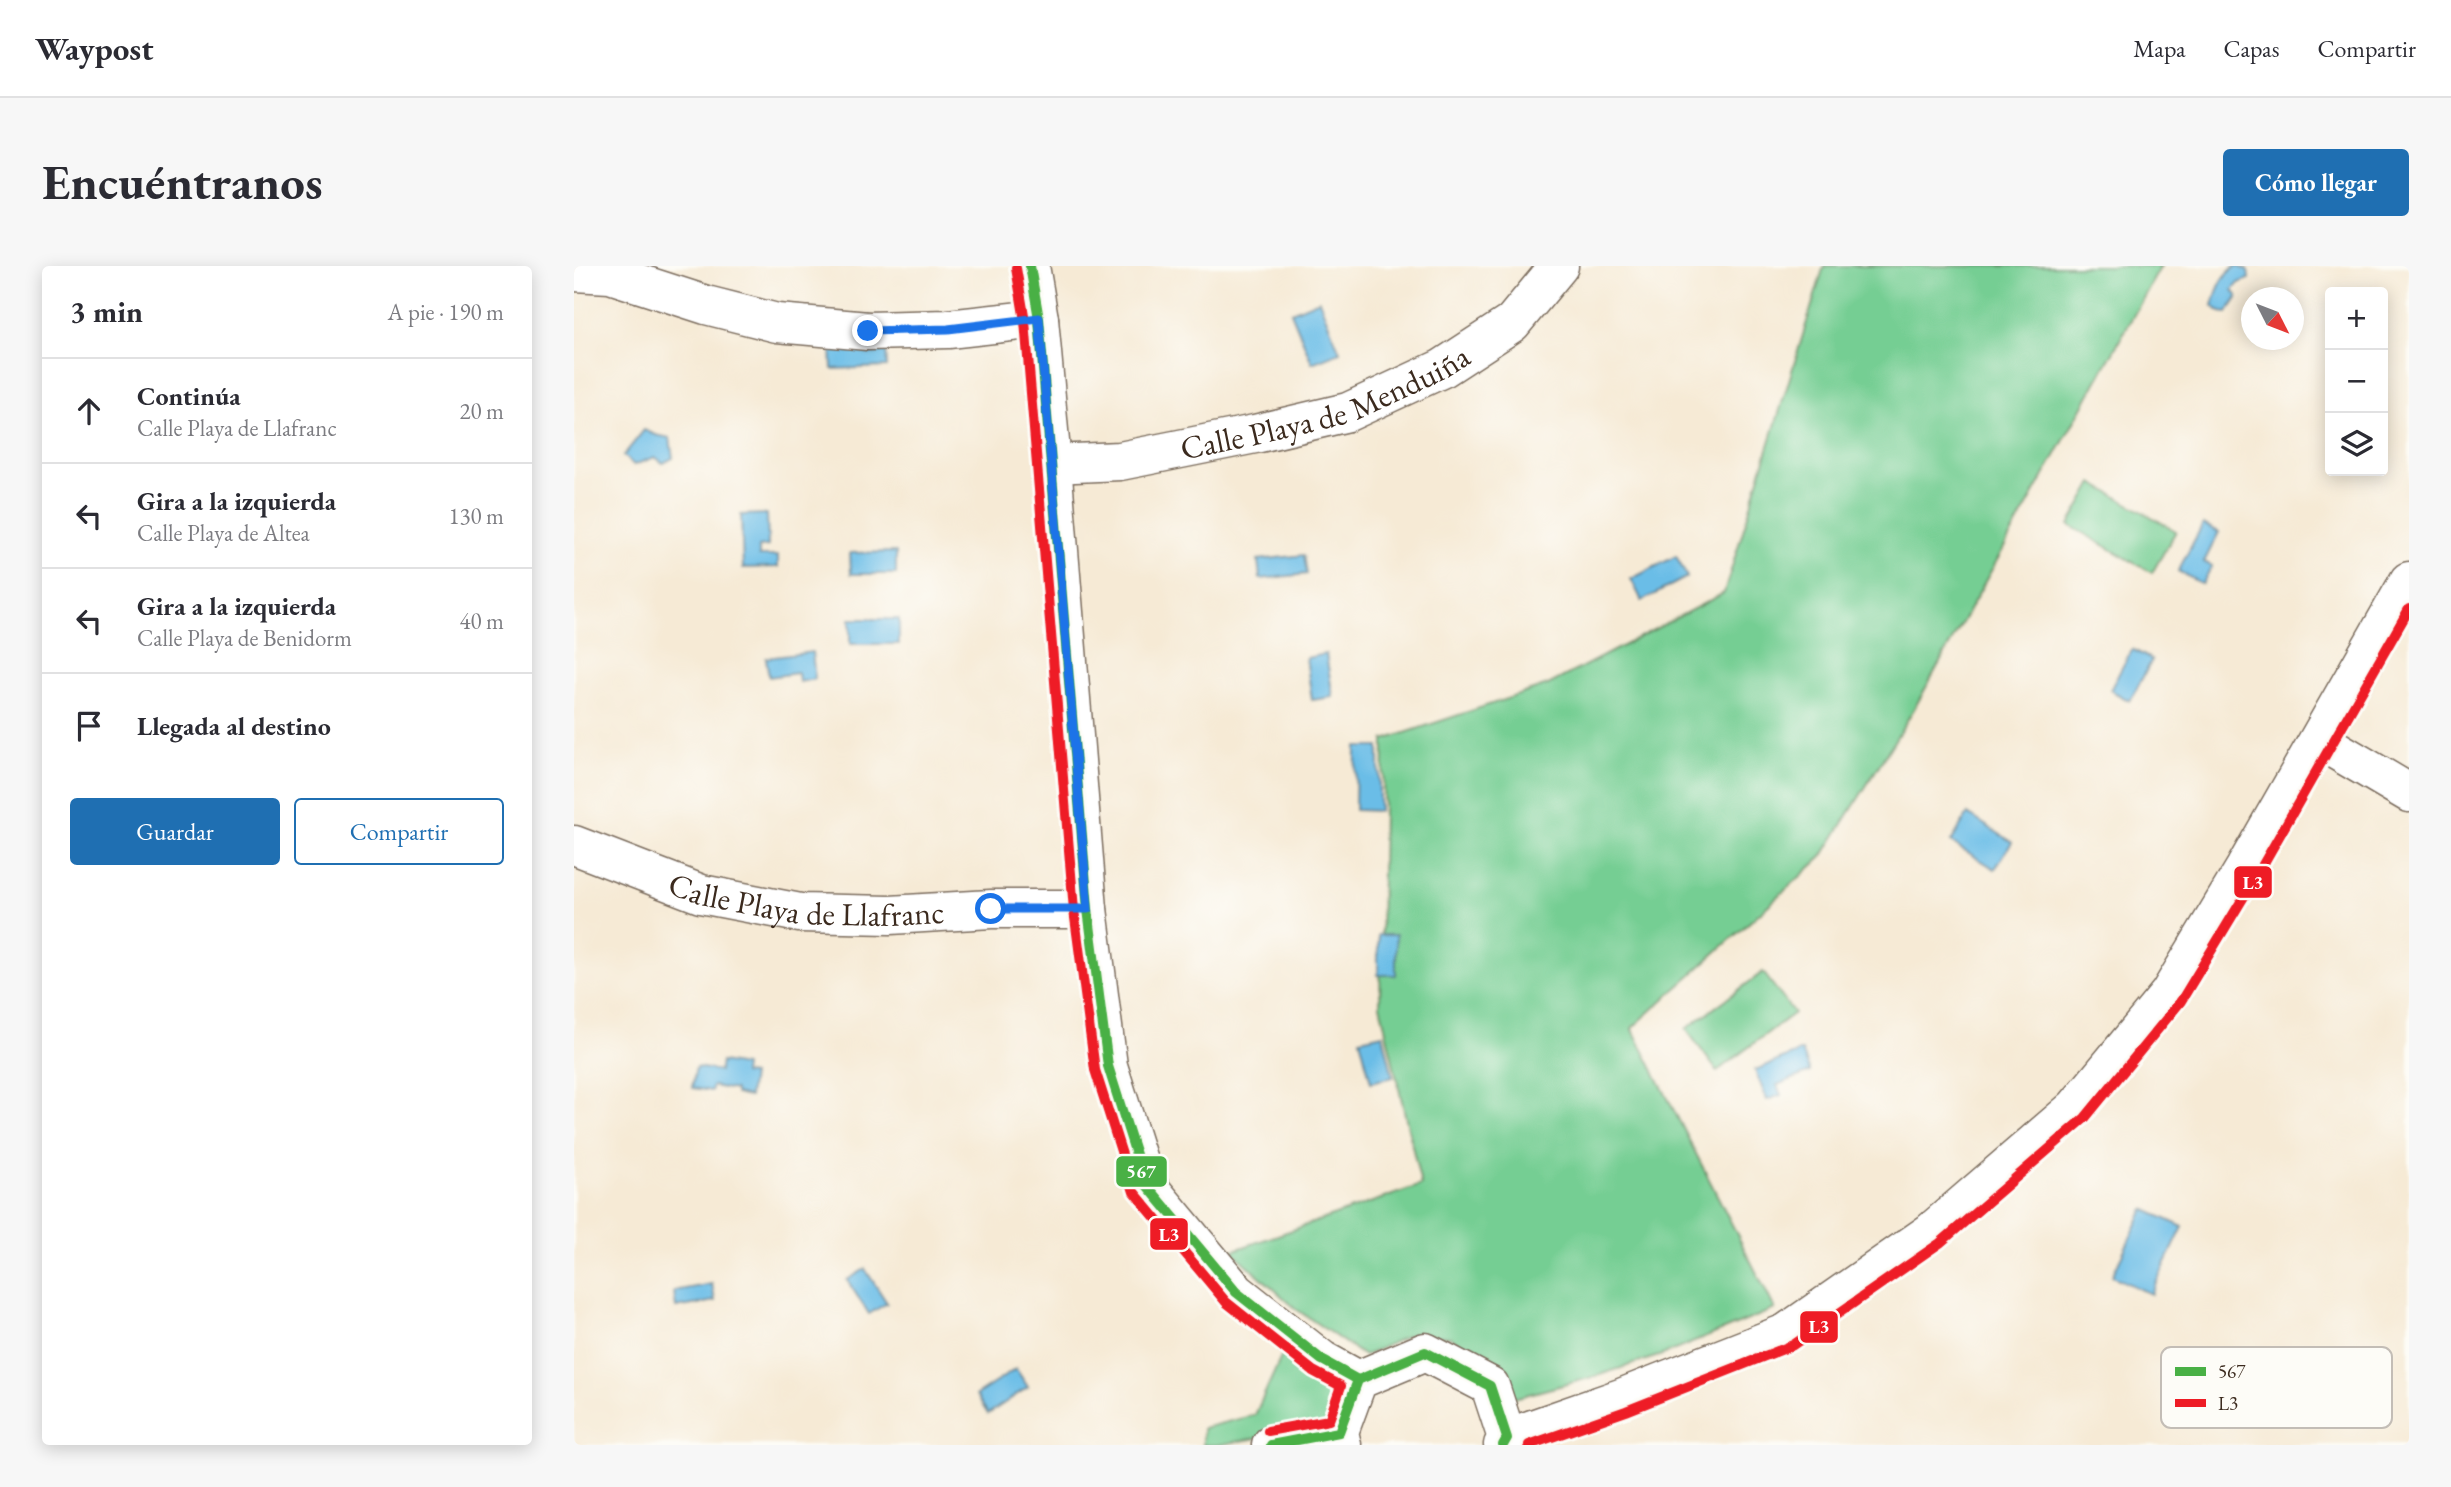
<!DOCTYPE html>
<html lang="es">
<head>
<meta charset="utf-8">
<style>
  body { margin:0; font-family:"EB Garamond",serif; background:#f7f7f7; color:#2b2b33 }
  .controls { position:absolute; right:21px; top:21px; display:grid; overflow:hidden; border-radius:7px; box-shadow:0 4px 18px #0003 }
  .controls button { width:63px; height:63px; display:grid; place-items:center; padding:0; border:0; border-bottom:2px solid #e1e1e2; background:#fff; color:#2b2b33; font:35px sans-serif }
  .compass { position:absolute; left:1667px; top:21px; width:63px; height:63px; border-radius:50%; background:#fff; box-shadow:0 4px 18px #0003; rotate:132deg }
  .stop { position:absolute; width:21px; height:21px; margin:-16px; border:5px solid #1a73e8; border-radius:50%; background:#fff }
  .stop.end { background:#1a73e8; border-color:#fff; box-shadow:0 2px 7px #0008 }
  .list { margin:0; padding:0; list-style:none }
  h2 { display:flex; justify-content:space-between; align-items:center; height:91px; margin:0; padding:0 28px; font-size:30px }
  h2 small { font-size:23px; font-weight:400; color:#7c7c81 }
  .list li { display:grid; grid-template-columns:46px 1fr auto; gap:21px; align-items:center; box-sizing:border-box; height:105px; padding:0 28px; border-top:2px solid #e1e1e2 }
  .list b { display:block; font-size:26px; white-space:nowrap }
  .list p { margin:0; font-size:23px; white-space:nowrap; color:#7c7c81 }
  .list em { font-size:23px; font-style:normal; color:#7c7c81 }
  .actions { display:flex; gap:14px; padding:21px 28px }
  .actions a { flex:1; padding:16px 0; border:2px solid #1f6fb2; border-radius:7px; text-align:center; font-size:24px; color:#1f6fb2 }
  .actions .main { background:#1f6fb2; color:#fff }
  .icon { flex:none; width:38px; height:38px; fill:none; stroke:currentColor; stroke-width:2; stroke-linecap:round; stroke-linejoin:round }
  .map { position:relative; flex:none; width:1835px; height:1179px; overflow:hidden; border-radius:7px }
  header { display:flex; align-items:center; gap:42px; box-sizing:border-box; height:98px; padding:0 35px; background:#fff; border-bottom:2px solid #e1e1e2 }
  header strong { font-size:33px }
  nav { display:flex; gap:38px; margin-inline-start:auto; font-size:24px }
  .intro { display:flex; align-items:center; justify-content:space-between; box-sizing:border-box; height:168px; padding:0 42px }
  h1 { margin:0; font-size:49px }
  .button { padding:18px 32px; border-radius:7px; background:#1f6fb2; color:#fff; font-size:24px; font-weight:700 }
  main { display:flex; gap:42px; padding:0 42px }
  aside { flex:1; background:#fff; border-radius:7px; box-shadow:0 4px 18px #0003 }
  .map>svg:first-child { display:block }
  .green { fill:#75ce93; stroke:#587c58; stroke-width:2 }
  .water { fill:#6bbde7; stroke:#537482; stroke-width:2 }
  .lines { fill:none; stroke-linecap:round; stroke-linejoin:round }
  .minor-casing { stroke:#7c6d5e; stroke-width:41 }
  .minor { stroke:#fff; stroke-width:38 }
  .bus-1-casing { stroke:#fdfcf7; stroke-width:16 }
  .bus-2-casing { stroke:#fdfcf7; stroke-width:16 }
  .bus-1 { stroke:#49b045; stroke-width:10 }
  .bus-2 { stroke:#ee1c25; stroke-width:10 }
  .route { stroke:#1a73e8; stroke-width:9 }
  .labels { text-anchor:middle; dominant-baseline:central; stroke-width:5; stroke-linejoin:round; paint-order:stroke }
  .street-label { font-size:32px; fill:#3b2a1e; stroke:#fdfcf7 }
  .key { fill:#fdfcf7; stroke:#c3bdb6; stroke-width:2 }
  .key-label { font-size:19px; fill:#3b2a1e }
  .line-badge { stroke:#fdfcf7; stroke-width:2.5 }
  .badge-label { font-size:19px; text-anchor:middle; font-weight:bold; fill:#fff }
</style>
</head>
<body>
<header>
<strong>Waypost</strong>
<nav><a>Mapa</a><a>Capas</a><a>Compartir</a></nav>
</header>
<div class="intro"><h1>Encuéntranos</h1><a class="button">Cómo llegar</a></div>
<main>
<aside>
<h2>3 min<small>A pie · 190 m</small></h2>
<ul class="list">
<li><svg class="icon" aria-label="ahead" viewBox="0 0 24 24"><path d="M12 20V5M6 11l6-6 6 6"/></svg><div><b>Continúa</b><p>Calle Playa de Llafranc</p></div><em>20 m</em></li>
<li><svg class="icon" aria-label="left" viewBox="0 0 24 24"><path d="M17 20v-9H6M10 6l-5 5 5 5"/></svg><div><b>Gira a la izquierda</b><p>Calle Playa de Altea</p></div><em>130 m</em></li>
<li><svg class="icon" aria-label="left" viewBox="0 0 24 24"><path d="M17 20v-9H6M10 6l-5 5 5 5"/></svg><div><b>Gira a la izquierda</b><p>Calle Playa de Benidorm</p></div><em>40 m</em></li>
<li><svg class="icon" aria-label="arrive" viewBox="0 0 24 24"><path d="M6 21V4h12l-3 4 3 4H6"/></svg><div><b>Llegada al destino</b></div></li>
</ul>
<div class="actions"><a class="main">Guardar</a><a>Compartir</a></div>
</aside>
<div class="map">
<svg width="1835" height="1179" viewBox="0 0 1835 1179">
  <rect width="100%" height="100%" fill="#fdfcf7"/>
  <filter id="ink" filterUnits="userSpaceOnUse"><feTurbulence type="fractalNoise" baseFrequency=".0143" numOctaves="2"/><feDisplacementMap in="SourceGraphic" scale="14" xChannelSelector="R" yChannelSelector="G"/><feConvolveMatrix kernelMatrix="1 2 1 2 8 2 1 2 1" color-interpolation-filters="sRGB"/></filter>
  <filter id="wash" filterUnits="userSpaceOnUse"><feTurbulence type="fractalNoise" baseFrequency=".00686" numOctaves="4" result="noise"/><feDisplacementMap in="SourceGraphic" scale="28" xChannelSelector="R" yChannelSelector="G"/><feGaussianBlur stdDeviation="1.57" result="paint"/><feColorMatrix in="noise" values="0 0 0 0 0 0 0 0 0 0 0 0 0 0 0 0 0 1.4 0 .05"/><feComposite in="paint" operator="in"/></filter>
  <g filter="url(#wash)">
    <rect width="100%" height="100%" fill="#f6ead5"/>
    <!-- green -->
    <g class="green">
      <polygon points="1250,0 1587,0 1340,443 1248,591 1058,762 1201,1043 1091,1088 1019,1111 940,1132 916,1098 876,1071 837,1068 790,1090 722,1043 658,985 847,919 806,739 810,474 974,419 1150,327"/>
      <polygon points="1519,217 1602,265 1578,307 1495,259"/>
      <polygon points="1189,706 1220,747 1143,805 1112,763"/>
      <polygon points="712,1080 772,1120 759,1159 643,1179 629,1179 629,1162 681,1149"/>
    </g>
    <!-- water -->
    <g class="water">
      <path d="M1663,0L1674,4L1675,13L1665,17L1659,24L1664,31L1653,47L1646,46L1639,40C1642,26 1649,7 1663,0Z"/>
      <polygon points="745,34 766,86 738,97 717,46"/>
      <polygon points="312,77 313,101 258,103 257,79"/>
      <polygon points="70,164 82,169 96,172 99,192 89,197 81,191 60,199 49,190"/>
      <polygon points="193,248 194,280 185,281 185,290 204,290 204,301 169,302 167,249"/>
      <polygon points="1629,258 1645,266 1630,296 1638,300 1628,318 1604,305"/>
      <polygon points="322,286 322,308 277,308 276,287"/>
      <polygon points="730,289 733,308 686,313 684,294"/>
      <polygon points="1102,290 1113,311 1068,335 1057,313"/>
      <rect x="276" y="353" width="49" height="25"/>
      <polygon points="1558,383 1578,394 1556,435 1536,424"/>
      <polygon points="238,386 241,413 225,416 224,407 195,411 192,392"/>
      <polygon points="752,388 759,431 738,434 732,392"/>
      <polygon points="782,481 805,481 805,545 781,544"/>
      <polygon points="1394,548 1438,576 1421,603 1377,576"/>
      <rect x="804" y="669" width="18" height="40"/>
      <polygon points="809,768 819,811 797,816 786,773"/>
      <polygon points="1228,785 1236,806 1203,819 1207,829 1193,834 1181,804"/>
      <polygon points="147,796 170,800 169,808 178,809 175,831 161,828 161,824 139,820 137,825 118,822 122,801 145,805"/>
      <polygon points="1570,943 1609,961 1577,1028 1538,1010"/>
      <polygon points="291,1003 313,1037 295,1048 273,1014"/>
      <polygon points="138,1018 141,1035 102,1042 100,1025"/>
      <polygon points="442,1103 454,1121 414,1148 402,1129"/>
    </g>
  </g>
  <g filter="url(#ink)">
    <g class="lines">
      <defs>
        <g id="minor">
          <polyline points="456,0 465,53 478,198 514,643 534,800 571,917 662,1026 748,1094 784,1114"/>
          <polyline points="0,6 36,8 132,39 203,57 294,65 374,63 465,53"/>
          <path id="s1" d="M478,198L546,195L681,168L774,146L869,102L938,57L985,0"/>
          <polyline points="1745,474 1835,527"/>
          <path id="s2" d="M0,579L127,628L226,647L316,649L417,643H514"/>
          <polyline points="933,1172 1047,1132 1212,1067 1357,966 1501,842 1595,728 1671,602 1835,315"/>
          <polyline points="697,1179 765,1166"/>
          <polyline points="768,1179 765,1166 784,1114 851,1086 916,1120 933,1172 929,1179"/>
        </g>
      </defs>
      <!-- minor casing -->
      <use href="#minor" class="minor-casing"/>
      <!-- minor -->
      <use href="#minor" class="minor"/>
      <defs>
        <g id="bus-1">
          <polyline points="456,0 465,53 514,643 534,800 571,917 662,1026 748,1094 784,1114"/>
          <polyline points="697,1179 765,1166 784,1114 851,1086 916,1120 933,1172 929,1179"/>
        </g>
        <g id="bus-2">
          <polyline points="442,2 451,55 500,644 521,804 560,926 652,1036 739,1105 767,1120 755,1154 694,1165"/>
          <polyline points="955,1179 1052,1145 1219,1079 1366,977 1511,852 1607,735 1683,609 1835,343"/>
        </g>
      </defs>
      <!-- bus-1 casing -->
      <use href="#bus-1" class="bus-1-casing"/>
      <!-- bus-2 casing -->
      <use href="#bus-2" class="bus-2-casing"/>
      <!-- bus-1 -->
      <use href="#bus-1" class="bus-1"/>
      <!-- bus-2 -->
      <use href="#bus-2" class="bus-2"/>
    </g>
  </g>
  <g class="lines" filter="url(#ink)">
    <!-- route -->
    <polyline class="route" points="294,65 374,63 465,52 514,643 417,643"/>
  </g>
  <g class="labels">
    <!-- street labels -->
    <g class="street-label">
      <text stroke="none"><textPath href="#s1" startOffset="282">Calle Playa de Menduiña</textPath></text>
      <text stroke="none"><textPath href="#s2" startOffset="242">Calle Playa de Llafranc</textPath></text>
    </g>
  </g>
  <!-- legend -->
  <rect x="1587" y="1081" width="231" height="81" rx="10" class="key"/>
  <rect x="1601" y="1101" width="31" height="9" fill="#49b045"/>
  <rect x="1601" y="1133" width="31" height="8" fill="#ee1c25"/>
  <g class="key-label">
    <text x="1644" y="1112">567</text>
    <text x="1644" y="1144">L3</text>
  </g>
  <g class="line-badge">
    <rect x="1659" y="599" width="40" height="34" rx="7" fill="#ee1c25"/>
    <rect x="541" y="889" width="53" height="33" rx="7" fill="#49b045"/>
    <rect x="575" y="951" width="40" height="34" rx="7" fill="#ee1c25"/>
    <rect x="1225" y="1044" width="40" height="34" rx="7" fill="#ee1c25"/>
  </g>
  <g class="badge-label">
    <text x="1679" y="623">L3</text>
    <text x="567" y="912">567</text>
    <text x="595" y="975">L3</text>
    <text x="1245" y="1067">L3</text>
  </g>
</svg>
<div class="controls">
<button>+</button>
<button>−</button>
<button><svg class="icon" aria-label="layers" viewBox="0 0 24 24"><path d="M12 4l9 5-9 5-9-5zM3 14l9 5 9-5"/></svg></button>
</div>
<svg class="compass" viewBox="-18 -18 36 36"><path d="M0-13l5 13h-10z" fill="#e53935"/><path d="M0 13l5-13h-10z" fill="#7c7c81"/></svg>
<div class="stop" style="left:417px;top:643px"></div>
<div class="stop end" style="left:294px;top:65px"></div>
</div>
</main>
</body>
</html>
